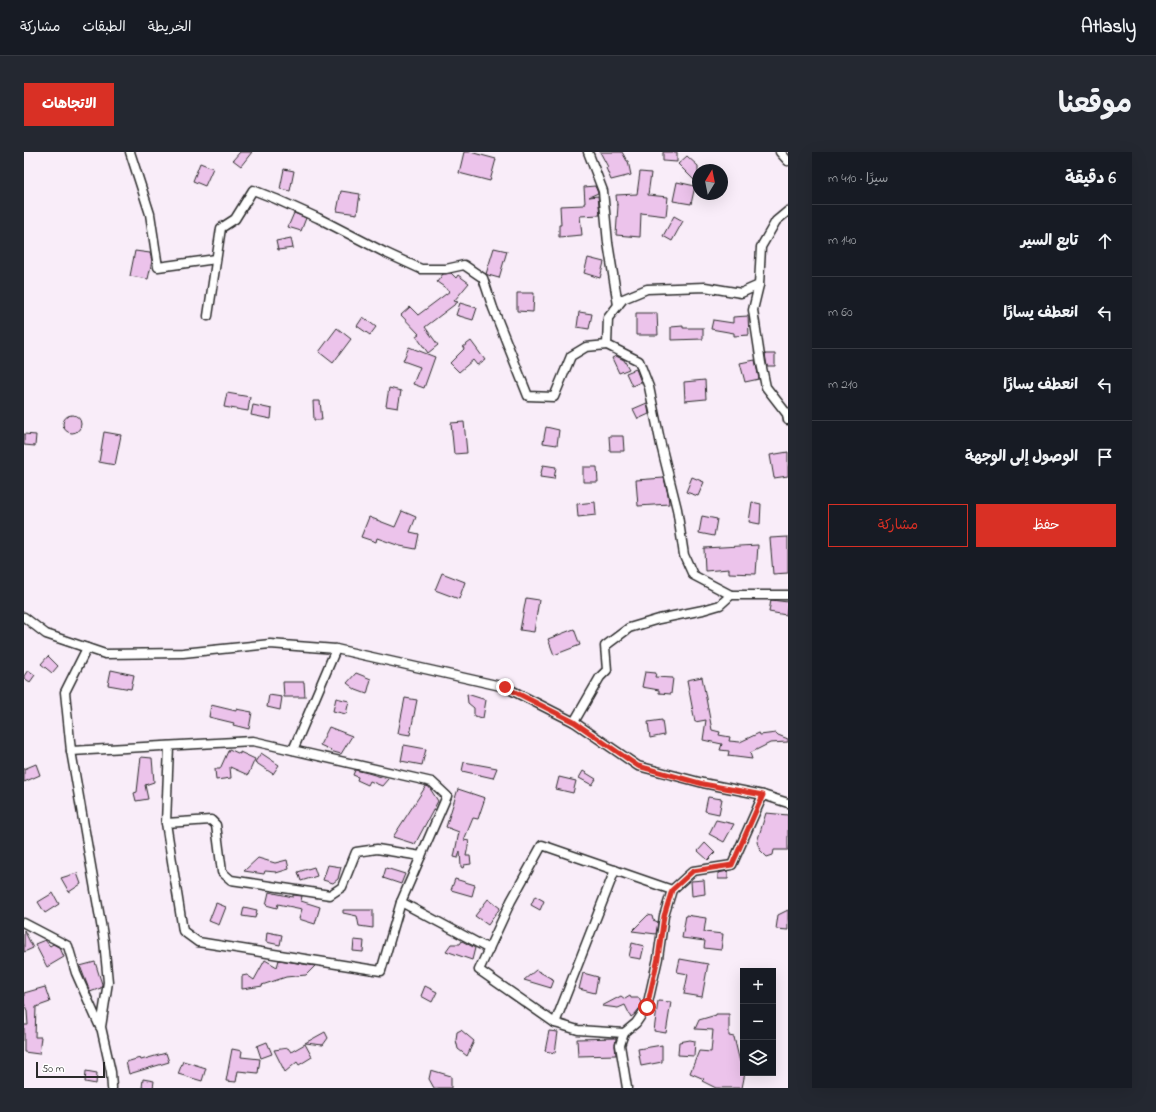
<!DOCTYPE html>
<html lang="ar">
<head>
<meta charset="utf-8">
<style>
  body { margin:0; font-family:"Indie Flower","Playpen Sans Arabic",sans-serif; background:#242831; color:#f1f3f6; direction:rtl }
  .controls { position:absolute; right:12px; bottom:12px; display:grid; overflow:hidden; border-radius:0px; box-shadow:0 4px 16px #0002 }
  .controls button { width:36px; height:36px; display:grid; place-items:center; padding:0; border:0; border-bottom:1px solid #363941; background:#171b24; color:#f1f3f6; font:20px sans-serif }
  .compass { position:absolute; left:668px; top:12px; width:36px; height:36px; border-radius:50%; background:#171b24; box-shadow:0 4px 16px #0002; rotate:10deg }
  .scale { position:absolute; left:12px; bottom:10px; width:69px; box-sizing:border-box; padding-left:4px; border:2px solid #2b2b2b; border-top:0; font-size:11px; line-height:14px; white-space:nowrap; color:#2b2b2b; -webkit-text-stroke:3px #fff; paint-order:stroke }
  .stop { position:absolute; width:12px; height:12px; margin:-9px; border:3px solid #d93025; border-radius:50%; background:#fff }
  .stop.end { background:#d93025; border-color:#fff; box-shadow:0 1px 4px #0008 }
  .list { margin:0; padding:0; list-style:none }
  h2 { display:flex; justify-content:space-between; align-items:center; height:52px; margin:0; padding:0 16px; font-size:17px }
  h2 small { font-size:13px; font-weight:400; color:#9ea1a6 }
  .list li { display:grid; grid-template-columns:26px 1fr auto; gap:12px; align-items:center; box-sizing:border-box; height:72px; padding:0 16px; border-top:1px solid #363941 }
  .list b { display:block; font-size:15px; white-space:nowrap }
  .list em { font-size:13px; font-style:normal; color:#9ea1a6 }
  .actions { display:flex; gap:8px; padding:12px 16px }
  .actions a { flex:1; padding:9px 0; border:1px solid #d93025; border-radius:0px; text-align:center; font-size:14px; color:#d93025 }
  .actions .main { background:#d93025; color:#fff }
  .icon { flex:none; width:22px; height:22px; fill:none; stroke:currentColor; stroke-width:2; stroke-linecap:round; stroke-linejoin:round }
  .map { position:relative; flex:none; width:764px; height:936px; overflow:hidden; direction:ltr; border-radius:0px }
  header { display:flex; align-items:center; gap:24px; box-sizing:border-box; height:56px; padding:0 20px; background:#171b24; border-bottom:1px solid #363941 }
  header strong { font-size:19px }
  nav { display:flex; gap:22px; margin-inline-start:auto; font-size:14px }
  .intro { display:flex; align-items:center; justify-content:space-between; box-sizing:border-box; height:96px; padding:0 24px }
  h1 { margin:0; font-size:28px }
  .button { padding:10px 18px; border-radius:0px; background:#d93025; color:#fff; font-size:14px; font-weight:700 }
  main { display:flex; gap:24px; padding:0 24px }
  aside { flex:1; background:#171b24; border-radius:0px; box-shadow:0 4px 16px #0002 }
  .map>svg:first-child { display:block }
  .building { fill:#ecc3eb; stroke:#2b2b2b }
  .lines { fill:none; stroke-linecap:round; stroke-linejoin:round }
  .minor-casing { stroke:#2b2b2b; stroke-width:11 }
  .minor { stroke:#fff; stroke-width:8 }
  .route { stroke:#d93025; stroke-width:5 }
</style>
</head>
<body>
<header>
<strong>Atlasly</strong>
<nav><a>الخريطة</a><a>الطبقات</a><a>مشاركة</a></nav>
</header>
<div class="intro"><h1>موقعنا</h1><a class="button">الاتجاهات</a></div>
<main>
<aside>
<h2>6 دقيقة<small>سيرًا · 410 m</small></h2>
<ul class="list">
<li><svg class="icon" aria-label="ahead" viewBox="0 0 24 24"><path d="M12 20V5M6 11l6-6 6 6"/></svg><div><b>تابع السير</b></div><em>140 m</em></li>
<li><svg class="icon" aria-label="left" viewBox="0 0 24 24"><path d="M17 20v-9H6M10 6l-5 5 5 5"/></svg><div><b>انعطف يسارًا</b></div><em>60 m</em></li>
<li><svg class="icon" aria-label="left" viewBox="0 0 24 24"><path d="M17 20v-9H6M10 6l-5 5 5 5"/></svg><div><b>انعطف يسارًا</b></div><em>210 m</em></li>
<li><svg class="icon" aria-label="arrive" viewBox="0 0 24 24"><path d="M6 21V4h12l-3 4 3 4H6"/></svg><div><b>الوصول إلى الوجهة</b></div></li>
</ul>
<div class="actions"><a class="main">حفظ</a><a>مشاركة</a></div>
</aside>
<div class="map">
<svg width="764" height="936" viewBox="0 0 764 936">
  <rect width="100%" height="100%" fill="#f9edf9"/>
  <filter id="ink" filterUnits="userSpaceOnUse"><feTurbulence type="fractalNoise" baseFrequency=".025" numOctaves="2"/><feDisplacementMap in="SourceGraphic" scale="8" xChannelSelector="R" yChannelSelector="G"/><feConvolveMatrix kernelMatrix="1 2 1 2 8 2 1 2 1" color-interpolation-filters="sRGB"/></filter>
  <g filter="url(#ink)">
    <!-- building -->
    <g class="building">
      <polygon points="216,0 228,0 217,14 209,8"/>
      <polygon points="440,0 446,0 472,7 466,29 435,21"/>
      <polygon points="576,0 598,0 603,9 604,9 607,23 587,28 582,16 584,15"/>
      <polygon points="639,0 653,0 653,10 639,9"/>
      <polygon points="663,4 674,14 674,24 670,28 654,12"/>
      <polygon points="176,11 189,16 181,34 169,29"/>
      <polygon points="260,17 270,19 266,39 256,37"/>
      <polygon points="616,20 627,21 624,43 644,45 642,64 617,61 616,85 592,83 594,53 593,53 592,43 613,42"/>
      <polygon points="653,30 671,34 667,52 649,49"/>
      <polygon points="571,34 574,41 565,45 574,44 576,63 556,64 558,83 535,85 535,73 537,73 536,54 560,53 560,51 561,51 560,35"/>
      <polygon points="317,39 336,42 333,62 313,59"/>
      <polygon points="270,61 282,66 277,79 264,75"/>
      <polygon points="650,64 659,69 648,89 639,84"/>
      <polygon points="267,86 269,96 254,98 252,89"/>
      <polygon points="470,96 483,99 475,126 464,123 462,122"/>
      <polygon points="111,99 126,101 128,109 124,127 106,124"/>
      <polygon points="564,106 580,110 576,126 560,121"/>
      <polygon points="427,121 432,126 434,123 445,131 430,149 434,150 401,175 414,193 404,201 392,184 395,182 377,163 386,155 394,163 426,139 413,130 419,122"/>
      <polygon points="493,141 510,141 509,160 493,159"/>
      <polygon points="436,151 453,156 449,168 432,163"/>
      <polygon points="555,160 568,162 565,177 553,175"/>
      <polygon points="612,161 633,161 634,183 612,183"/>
      <polygon points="724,164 725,183 710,184 710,181 687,177 689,168 709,171 709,165"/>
      <polygon points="339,165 352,175 346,183 333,174"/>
      <polygon points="659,174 659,176 679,176 679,187 647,188 647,175"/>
      <polygon points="313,176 327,187 309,211 295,200"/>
      <polygon points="447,189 461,208 453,213 449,208 435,220 426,211 440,197 439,195"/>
      <polygon points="385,195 411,205 400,236 389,232 396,215 379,209"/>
      <polygon points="741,202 751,202 751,214 743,214"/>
      <polygon points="592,204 600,208 605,217 595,221 588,206"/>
      <polygon points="731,208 735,227 721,230 716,211"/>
      <polygon points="612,217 617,230 608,234 602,221"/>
      <polygon points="681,228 682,247 661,249 660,230"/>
      <polygon points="365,236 377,239 374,256 362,254"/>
      <polygon points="203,241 226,245 224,259 200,255"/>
      <polygon points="289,249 296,249 298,268 290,268"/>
      <polygon points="623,251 625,262 614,267 609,257"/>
      <polygon points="229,253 248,257 247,267 227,263"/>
      <circle cx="48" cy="272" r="9"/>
      <polygon points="440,270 443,301 430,302 427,271"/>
      <polygon points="522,275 535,278 533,293 519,291"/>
      <polygon points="80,280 97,283 91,313 75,310"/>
      <polygon points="0,282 12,283 11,294 0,293"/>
      <polygon points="585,284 599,284 600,299 586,299"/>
      <polygon points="764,300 764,324 750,326 746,303"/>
      <polygon points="519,313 532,315 530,327 516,325"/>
      <polygon points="559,315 573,315 574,330 559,330"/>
      <polygon points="668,325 680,330 674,344 662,340"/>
      <polygon points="640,326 644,343 645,352 614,354 612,328"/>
      <polygon points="571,350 572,363 554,365 553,352"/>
      <polygon points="728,350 737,352 736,372 725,370"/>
      <polygon points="378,359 392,365 386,380 395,382 392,397 376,394 353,386 352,390 337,385 345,365 371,375"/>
      <polygon points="678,364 693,367 690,384 675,381"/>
      <polygon points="764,385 764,421 749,422 746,386"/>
      <polygon points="734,393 732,422 705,421 705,417 681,419 680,396"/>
      <polygon points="418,421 441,430 435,447 411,438"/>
      <polygon points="502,446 515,448 510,480 496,478"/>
      <polygon points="747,448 764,450 762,463 745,460"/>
      <polygon points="550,477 556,493 530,503 524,487"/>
      <polygon points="24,504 34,514 28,521 17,512"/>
      <polygon points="4,518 11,523 6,530 0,526 0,524"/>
      <polygon points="87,518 110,523 107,537 84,533"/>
      <polygon points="621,520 632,521 631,525 649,526 647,542 635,541 635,538 618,535"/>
      <polygon points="332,521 347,527 343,542 332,538 323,531"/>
      <polygon points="678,525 688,578 696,580 695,583 706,585 705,589 716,590 735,581 736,583 752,581 754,583 764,587 764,590 746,591 726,601 728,607 704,604 705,599 696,598 698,592 679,588 682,568 671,570 663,528"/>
      <polygon points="259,530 280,530 281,545 260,545"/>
      <polygon points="443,542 462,548 459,566 450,564 450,556 444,551"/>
      <polygon points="245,543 258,545 256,558 243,555"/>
      <polygon points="312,546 325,549 322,562 309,559"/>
      <polygon points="381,546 393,548 386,583 374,581"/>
      <polygon points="187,553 212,559 212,557 228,560 225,577 209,573 210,571 185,565"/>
      <polygon points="638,568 640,583 626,586 624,570"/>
      <polygon points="305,575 328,584 317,602 306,599 307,598 296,593"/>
      <polygon points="380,593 402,597 398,613 377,609"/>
      <polygon points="205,597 216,602 216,600 231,607 224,623 206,615 207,626 192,628 191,617 196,617"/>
      <polygon points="237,601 255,613 249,622 231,610"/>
      <polygon points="117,605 128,606 130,630 121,633 124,647 112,649 110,641 113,640"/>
      <polygon points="440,610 473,616 469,626 438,619"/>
      <polygon points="12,612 16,623 0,630 0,617"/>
      <polygon points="331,618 344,621 364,627 358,634 346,629 344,633 333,628 334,625 329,623"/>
      <polygon points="559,619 572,627 568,633 555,626"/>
      <polygon points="535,625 552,629 549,641 532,637"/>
      <polygon points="402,634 405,635 414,649 391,692 369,685"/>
      <polygon points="434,637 461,646 454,667 449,666 440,688 445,689 442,704 446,704 447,712 440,713 439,716 437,715 436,699 434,706 430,705 435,680 422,675"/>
      <polygon points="684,645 698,647 695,662 681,659"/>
      <polygon points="742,661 764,663 764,698 750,698 749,703 743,705 736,698 733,690"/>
      <polygon points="692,668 710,672 700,690 685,682"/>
      <polygon points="681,691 691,701 684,708 674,699"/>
      <polygon points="234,706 251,711 263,708 265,717 252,721 252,720 241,719 240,722 220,719"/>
      <polygon points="304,713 317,715 314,727 309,731 299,728"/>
      <polygon points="290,715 293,724 277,729 274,720"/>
      <polygon points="362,716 381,722 377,732 359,726"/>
      <polygon points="704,719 704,727 694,727 694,721"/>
      <polygon points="53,721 57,732 45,740 37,726"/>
      <polygon points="431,727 451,733 448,744 427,738"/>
      <polygon points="680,728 681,742 668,744 667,729"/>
      <polygon points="245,740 269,745 269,743 278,744 277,749 296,755 291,772 275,767 278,757 254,752 253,756 242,753"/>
      <polygon points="29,741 35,752 21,761 14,750"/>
      <polygon points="511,744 520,749 516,758 507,753"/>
      <polygon points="464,747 476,756 464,773 451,764"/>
      <polygon points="192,751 202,755 195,773 185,769"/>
      <polygon points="220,755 233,758 231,766 218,764"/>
      <polygon points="319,758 349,758 349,776 335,774 333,764 319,761"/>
      <polygon points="764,758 764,778 752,777 754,763"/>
      <polygon points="624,763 628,764 629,768 634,770 632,782 608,779"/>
      <polygon points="662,763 682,766 680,780 699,782 697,798 680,796 681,789 658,786"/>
      <polygon points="0,778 9,796 0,800"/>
      <polygon points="243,780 258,783 256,793 242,790"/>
      <polygon points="21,788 26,794 29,792 36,796 40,805 23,815 11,792"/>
      <polygon points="330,788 340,789 339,800 329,799"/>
      <polygon points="438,789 451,796 448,808 422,799 427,792 436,792"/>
      <polygon points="608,791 620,794 617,807 605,805"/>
      <polygon points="656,807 684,812 678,845 660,842 664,822 653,820"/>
      <polygon points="241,808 253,815 255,808 291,814 282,823 262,825 238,833 239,834 218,837 218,824 223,823 230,828"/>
      <polygon points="71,810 78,832 77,836 66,840 56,814"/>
      <polygon points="512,818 530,828 527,836 500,828"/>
      <polygon points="559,821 574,825 571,841 555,837"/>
      <polygon points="401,834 413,840 408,850 397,844"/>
      <polygon points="21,835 26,850 12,855 11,885 17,885 15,902 0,900 0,873 4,873 3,859 0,851 0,841"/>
      <polygon points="597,844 601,847 606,844 607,846 615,846 618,853 611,862 607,865 601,853 594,856 578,854"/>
      <polygon points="634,849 647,850 642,881 630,879"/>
      <polygon points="692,862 705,862 705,884 710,885 716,910 719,910 719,921 721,921 718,936 692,936 678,929 680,927 666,921 675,899 687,900 689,878 671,877 675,868 692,863"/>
      <polygon points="437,878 450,889 443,904 434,897 432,888 433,880"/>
      <polygon points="525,879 534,880 531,901 521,899"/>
      <polygon points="301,880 304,886 299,893 281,891"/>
      <polygon points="592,886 591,894 592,903 554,904 553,887"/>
      <polygon points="666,888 671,889 670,904 654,903 655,890"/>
      <polygon points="243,890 248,902 237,906 233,894"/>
      <polygon points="281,892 288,905 275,913 273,910 261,920 250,898 264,896 267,900"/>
      <polygon points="638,893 638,910 617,914 614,897"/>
      <polygon points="208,897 218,899 217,905 236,907 234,921 214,919 212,930 202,929"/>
      <polygon points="142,901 145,910 105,922 102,910 116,906 117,908"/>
      <polygon points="159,909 182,916 178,929 154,922"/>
      <polygon points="407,918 427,924 427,936 410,936 405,927"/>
      <polygon points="62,919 73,921 72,932 61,930"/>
      <polygon points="119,927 130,929 129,936 118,936"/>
    </g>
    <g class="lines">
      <defs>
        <g id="minor">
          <polyline points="106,0 126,62 134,115 192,107"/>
          <polyline points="564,0 579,39 584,91 594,153"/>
          <polyline points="756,0 764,9"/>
          <polyline points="735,133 729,158 737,211 742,235 763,262 764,268"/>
          <polyline points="184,164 197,76 211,67 229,38 252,47 294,66 360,100 397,117 422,117 440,113 459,126 469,156 504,244 530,245 547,204 562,195 583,193"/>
          <polyline points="707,443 669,423 660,403 653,357 637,293 625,235 615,209 583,193 584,166 599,147 623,137 681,135 717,141 735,133 737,95 752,69 764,59"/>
          <polyline points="0,465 22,482 81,502 159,501 246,492 312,497 481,535 550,570 614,614 679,631 739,643 764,651"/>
          <polyline points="63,496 41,540 47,599 229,589 408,630 423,644 377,750 465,797"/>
          <polyline points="550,570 576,525 583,518 581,494 605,476 635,467 679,458 696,453 707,443 764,443"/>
          <polyline points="145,594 142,671 159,779 174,790 357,819 377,750"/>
          <polyline points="269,598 312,497"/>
          <polyline points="47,599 80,789 84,830 77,875 87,920 88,936"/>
          <polyline points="142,671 187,668 192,673 198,720 207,728 306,743 318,735 332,700 353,697 397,704"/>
          <polyline points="0,771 44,794 52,821 76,875"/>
          <polyline points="531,871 591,718"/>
          <polyline points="600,881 554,878 531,871 455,818 487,749 518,693 648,738"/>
          <polyline points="603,936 596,893 600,881 612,871 623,855 634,806 640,764 648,738 669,719 708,713 739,643"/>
        </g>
      </defs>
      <!-- minor casing -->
      <use href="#minor" class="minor-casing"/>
      <!-- minor -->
      <use href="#minor" class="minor"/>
    </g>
  </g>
  <g class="lines" filter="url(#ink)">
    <!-- route -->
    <polyline class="route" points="481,535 550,570 614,614 679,632 739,643 708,713 669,719 648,738 640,764 634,806 623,855"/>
  </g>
</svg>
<div class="controls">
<button>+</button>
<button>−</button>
<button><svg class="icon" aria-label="layers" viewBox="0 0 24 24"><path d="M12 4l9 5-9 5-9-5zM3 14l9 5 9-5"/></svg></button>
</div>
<svg class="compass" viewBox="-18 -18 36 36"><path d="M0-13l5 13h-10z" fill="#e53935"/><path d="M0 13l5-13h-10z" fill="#9ea1a6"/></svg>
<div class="scale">50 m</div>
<div class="stop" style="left:623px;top:855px"></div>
<div class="stop end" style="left:481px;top:535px"></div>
</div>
</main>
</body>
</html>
